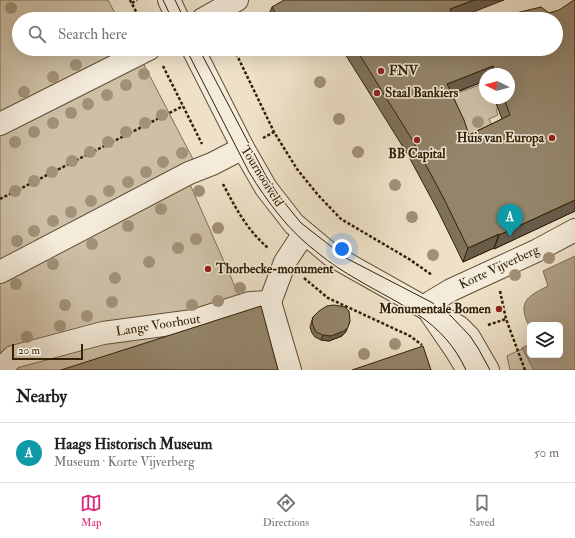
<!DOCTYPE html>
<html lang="en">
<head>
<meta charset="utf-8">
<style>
  body { margin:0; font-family:"IM FELL Double Pica",serif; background:#f2f2f2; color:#202124 }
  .controls { position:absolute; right:12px; bottom:12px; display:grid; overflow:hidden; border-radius:6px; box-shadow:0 4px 16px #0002 }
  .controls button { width:36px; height:36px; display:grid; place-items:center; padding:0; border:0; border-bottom:1px solid #e0e0e0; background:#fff; color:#202124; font:20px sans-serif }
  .compass { position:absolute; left:479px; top:68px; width:36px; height:36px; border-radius:50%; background:#fff; box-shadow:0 4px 16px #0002; rotate:275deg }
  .scale { position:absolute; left:12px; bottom:10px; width:71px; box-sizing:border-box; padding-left:4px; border:2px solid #332005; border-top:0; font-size:11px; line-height:14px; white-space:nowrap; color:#332005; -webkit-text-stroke:3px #f4ecdb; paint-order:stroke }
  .you { position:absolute; left:342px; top:249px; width:14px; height:14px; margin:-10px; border:3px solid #fff; border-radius:50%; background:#1a73e8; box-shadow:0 0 0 6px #1a73e833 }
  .badge { display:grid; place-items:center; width:26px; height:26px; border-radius:50%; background:#db2777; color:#fff; font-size:13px; font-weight:700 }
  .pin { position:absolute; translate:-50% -33px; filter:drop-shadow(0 1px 2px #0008) }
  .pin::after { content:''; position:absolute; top:21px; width:14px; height:12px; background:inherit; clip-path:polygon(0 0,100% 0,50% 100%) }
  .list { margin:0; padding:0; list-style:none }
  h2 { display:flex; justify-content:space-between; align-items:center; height:52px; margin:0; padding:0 16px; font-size:17px }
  h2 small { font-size:13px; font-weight:400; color:#757577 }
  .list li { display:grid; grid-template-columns:26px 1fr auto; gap:12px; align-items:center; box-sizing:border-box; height:60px; padding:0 16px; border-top:1px solid #e0e0e0 }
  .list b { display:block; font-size:15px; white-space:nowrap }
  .list p { margin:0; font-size:13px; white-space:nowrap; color:#757577 }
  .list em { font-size:13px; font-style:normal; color:#757577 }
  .icon { flex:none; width:22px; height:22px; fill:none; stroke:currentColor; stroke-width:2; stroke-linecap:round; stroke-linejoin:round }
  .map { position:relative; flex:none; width:575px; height:370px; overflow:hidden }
  .search { position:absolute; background:#fff; box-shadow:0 4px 16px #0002; left:12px; right:12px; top:12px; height:44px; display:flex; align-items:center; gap:10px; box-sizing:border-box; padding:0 14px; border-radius:22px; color:#757577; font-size:15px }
  .sheet { height:112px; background:#fff }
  nav { display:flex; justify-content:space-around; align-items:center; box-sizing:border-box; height:56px; border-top:1px solid #e0e0e0; background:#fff; font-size:11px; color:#757577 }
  nav a { display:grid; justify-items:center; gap:2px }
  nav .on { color:#db2777 }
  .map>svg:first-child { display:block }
  .green { fill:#cec0a7; stroke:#807056 }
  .water { fill:#ae9f86; stroke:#7d6c52 }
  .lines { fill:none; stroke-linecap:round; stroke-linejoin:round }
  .minor-casing { stroke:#625036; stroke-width:24 }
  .tertiary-casing { stroke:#625036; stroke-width:24 }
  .path { stroke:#332005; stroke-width:2.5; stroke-dasharray:3 2; stroke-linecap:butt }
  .minor { stroke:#f4ecdb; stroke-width:22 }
  .tertiary { stroke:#f4ecdb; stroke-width:22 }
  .tram { stroke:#332005; stroke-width:1 }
  .tree { fill:#a19178 }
  .wall { fill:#7f725b; stroke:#332005; fill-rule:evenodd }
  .shaded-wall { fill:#685c4a; stroke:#332005 }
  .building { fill:#94846a; stroke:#332005; fill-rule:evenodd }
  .poi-dot { fill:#8f2418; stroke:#f4ecdb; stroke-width:1.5 }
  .labels { text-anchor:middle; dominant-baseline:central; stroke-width:3; stroke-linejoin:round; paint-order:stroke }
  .poi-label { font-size:13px; font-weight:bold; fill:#332005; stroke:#f4ecdb; text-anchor:start }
  .street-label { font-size:13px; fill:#332005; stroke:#f4ecdb }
</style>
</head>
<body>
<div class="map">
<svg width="575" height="370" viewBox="0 0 575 370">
  <rect width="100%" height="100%" fill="#eee1c8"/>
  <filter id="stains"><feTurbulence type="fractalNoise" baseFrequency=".005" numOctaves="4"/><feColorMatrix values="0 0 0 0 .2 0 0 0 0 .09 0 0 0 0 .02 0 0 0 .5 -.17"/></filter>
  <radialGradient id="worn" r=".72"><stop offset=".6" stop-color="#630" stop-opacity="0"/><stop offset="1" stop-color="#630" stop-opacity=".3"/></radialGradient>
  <!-- green -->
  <g class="green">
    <polygon points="0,0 108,0 118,19 19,19 19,49 134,49 141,59 195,163 189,182 240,298 267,305 69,370 0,370"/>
    <polygon points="485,83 485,98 509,98 512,103 496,109 498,115 489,119 495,132 464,144 444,98"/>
    <polygon points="530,345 530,355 546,370 510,370 507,356"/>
  </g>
  <!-- water -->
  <path class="water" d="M575,256V370H534L522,348L530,344V355H560V325H530V328C517,302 526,297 548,286L543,271Z"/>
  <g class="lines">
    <defs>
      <g id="minor">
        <polyline points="203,19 237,0"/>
        <polyline points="0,124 149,49"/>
        <polyline points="0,272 189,173 212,164 243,148"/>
        <polyline points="270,302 285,262 304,233"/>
        <polyline points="270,302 290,370"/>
        <polyline points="427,308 431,302 451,290 536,251 575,230"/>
        <polyline points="0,370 13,357 103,333 193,321 250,303 270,302"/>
      </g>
      <g id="tertiary">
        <polyline points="169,0 178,19"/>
        <polyline points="193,49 243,148 266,188 294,224 331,255 459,327 469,337 488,370"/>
        <polyline points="431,314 455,349 468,370"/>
      </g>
    </defs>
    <!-- minor casing -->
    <use href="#minor" class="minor-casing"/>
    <!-- tertiary casing -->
    <use href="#tertiary" class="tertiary-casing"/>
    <!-- path -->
    <g class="path">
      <polyline points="130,0 140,19"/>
      <polyline points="132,3 137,0"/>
      <polyline points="234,49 274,132 297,169 318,195 341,219 409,259 432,275"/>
      <polyline points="163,66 202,144"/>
      <polyline points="263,138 274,132"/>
      <path d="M223,184C235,207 247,230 268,248"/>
      <polyline points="0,199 183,106"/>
      <polyline points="304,278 328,298 410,336 422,345"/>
      <polyline points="500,291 506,319 525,370"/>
      <polyline points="488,325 506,319"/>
    </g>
    <!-- minor -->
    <use href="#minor" class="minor"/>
    <!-- tertiary -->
    <use href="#tertiary" class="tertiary"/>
    <!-- tram -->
    <g class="tram">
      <polyline points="163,0 172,19"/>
      <polyline points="175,0 184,19"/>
      <path d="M186,49L249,172C268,203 289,231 318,253C330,263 344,272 358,280C402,306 443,320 466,370"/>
      <polyline points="199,49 266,176 279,196 301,223 346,258 431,302 451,316 470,336 478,348 490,370"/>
    </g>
  </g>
  <!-- trees -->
  <g class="tree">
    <circle cx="11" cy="8" r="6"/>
    <circle cx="76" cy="65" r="6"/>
    <circle cx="144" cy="74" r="6"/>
    <circle cx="53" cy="77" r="6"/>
    <circle cx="320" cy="82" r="6"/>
    <circle cx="126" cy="85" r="6"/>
    <circle cx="24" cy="92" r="6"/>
    <circle cx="107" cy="95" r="6"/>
    <circle cx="88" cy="104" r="6"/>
    <circle cx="71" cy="113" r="6"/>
    <circle cx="162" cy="115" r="6"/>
    <circle cx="339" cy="119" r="6"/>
    <circle cx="478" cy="122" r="6"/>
    <circle cx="53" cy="123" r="6"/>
    <circle cx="145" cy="123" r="6"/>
    <circle cx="34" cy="132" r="6"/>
    <circle cx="126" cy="132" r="6"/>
    <circle cx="15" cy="142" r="6"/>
    <circle cx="108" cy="142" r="6"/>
    <circle cx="90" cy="152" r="6"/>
    <circle cx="358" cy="152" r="6"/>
    <circle cx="182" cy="153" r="6"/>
    <circle cx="72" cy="161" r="6"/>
    <circle cx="163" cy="162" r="6"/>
    <circle cx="52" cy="172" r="6"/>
    <circle cx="146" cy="172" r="6"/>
    <circle cx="34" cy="181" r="6"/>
    <circle cx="128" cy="182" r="6"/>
    <circle cx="395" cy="185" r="6"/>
    <circle cx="15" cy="191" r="6"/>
    <circle cx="109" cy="191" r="6"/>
    <circle cx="199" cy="191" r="6"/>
    <circle cx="91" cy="201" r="6"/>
    <circle cx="161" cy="209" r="6"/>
    <circle cx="71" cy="212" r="6"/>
    <circle cx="412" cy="217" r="6"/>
    <circle cx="53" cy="221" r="6"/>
    <circle cx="128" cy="226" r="6"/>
    <circle cx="218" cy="228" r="6"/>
    <circle cx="34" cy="231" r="6"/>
    <circle cx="196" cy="239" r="6"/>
    <circle cx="17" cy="241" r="6"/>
    <circle cx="92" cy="244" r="6"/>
    <circle cx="178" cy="248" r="6"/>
    <circle cx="433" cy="255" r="6"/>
    <circle cx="549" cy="258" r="6"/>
    <circle cx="149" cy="262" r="6"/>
    <circle cx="53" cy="264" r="6"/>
    <circle cx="515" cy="275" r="6"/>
    <circle cx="115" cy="278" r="6"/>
    <circle cx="16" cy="284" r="6"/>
    <circle cx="240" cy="288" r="6"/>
    <circle cx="218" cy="301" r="6"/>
    <circle cx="112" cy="302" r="6"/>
    <circle cx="65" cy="305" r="6"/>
    <circle cx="192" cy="305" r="6"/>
    <circle cx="87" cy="316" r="6"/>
    <circle cx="60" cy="326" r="6"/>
    <circle cx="27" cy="337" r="6"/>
    <circle cx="395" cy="344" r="6"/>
    <circle cx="364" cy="354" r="6"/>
  </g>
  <!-- wall -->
  <g class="wall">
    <polygon points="272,7 455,19 267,19"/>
    <path d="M342,49H556L575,211L494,249V248L463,262L438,211L408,155ZM485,74H509V98H494L502,119L469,135L452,94L485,81Z"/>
    <polygon points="313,317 346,332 342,336 329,341 321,340 315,337 312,333 310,327"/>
  </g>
  <!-- shaded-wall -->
  <g class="shaded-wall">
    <polygon points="474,0 504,0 455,19 446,19 450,9"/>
    <polygon points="334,13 332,19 324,19"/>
    <polygon points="286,49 290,49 285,52"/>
    <polygon points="493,66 490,74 485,74 485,81 442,97 447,84"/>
    <polygon points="575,200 575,211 494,249 499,235"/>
    <polygon points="499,234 494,248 463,262 468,248"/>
    <polygon points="350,321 346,332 342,336 329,341 321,340 323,335"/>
  </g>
  <!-- building -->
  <g class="building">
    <polygon points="284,0 474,0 450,9 453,19 337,19 334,13 324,19 279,19 272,7"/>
    <path d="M574,0H575V200L499,235V234L468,248L443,197L413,141L356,49H556V19H491L541,7L549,13L559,10ZM493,66L495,74H509V98H504L510,115L469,135L464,120L447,84Z"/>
    <polygon points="334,305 345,307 349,311 350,321 348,327 344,331 331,336 323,335 316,332 314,328 312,322 313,317 319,311 327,306"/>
    <polygon points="261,306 278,370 61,370"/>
    <polygon points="423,346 431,370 352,370"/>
  </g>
  <!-- markers -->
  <g class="poi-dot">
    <circle cx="381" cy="71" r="4"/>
    <circle cx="377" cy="93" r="4"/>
    <circle cx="552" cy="138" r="4"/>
    <circle cx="417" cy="140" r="4"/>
    <circle cx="208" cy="269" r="4"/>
    <circle cx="499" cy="309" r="4"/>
  </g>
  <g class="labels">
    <!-- poi labels -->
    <g class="poi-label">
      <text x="389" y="71">FNV</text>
      <text x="385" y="93">Staal Bankiers</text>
      <text x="544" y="138" text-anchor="end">Huis van Europa</text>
      <text x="417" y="154" text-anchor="middle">BB Capital</text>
      <text x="216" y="269">Thorbecke-monument</text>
      <text x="491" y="309" text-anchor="end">Monumentale Bomen</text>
    </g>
    <!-- street labels -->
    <g class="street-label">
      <text transform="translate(262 176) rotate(58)">Tournooiveld</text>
      <text transform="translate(499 267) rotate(-25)">Korte Vijverberg</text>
      <text transform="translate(158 325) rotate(-9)">Lange Voorhout</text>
    </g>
  </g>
  <rect width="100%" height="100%" filter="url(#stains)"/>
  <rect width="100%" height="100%" fill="url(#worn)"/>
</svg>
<div class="controls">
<button><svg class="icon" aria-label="layers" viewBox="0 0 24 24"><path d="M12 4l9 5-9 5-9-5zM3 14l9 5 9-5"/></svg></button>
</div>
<svg class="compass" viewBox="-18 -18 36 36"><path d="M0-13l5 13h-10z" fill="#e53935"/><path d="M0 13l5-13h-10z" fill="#757577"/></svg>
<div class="scale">20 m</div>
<div class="you"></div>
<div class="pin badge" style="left:510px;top:237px;background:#0f9aa8">A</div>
<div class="search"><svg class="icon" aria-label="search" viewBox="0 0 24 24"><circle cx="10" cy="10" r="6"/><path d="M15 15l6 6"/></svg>Search here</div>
</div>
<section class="sheet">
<h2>Nearby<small></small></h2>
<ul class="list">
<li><span class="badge" style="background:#0f9aa8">A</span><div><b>Haags Historisch Museum</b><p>Museum · Korte Vijverberg</p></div><em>50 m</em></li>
</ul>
</section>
<nav>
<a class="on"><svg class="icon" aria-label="map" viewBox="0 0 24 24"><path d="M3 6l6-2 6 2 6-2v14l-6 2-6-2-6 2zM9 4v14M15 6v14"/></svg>Map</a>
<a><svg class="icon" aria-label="directions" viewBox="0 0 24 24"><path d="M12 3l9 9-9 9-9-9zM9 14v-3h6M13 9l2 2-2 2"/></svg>Directions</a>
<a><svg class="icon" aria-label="saved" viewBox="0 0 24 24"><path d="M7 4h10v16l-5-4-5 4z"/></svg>Saved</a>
</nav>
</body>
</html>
